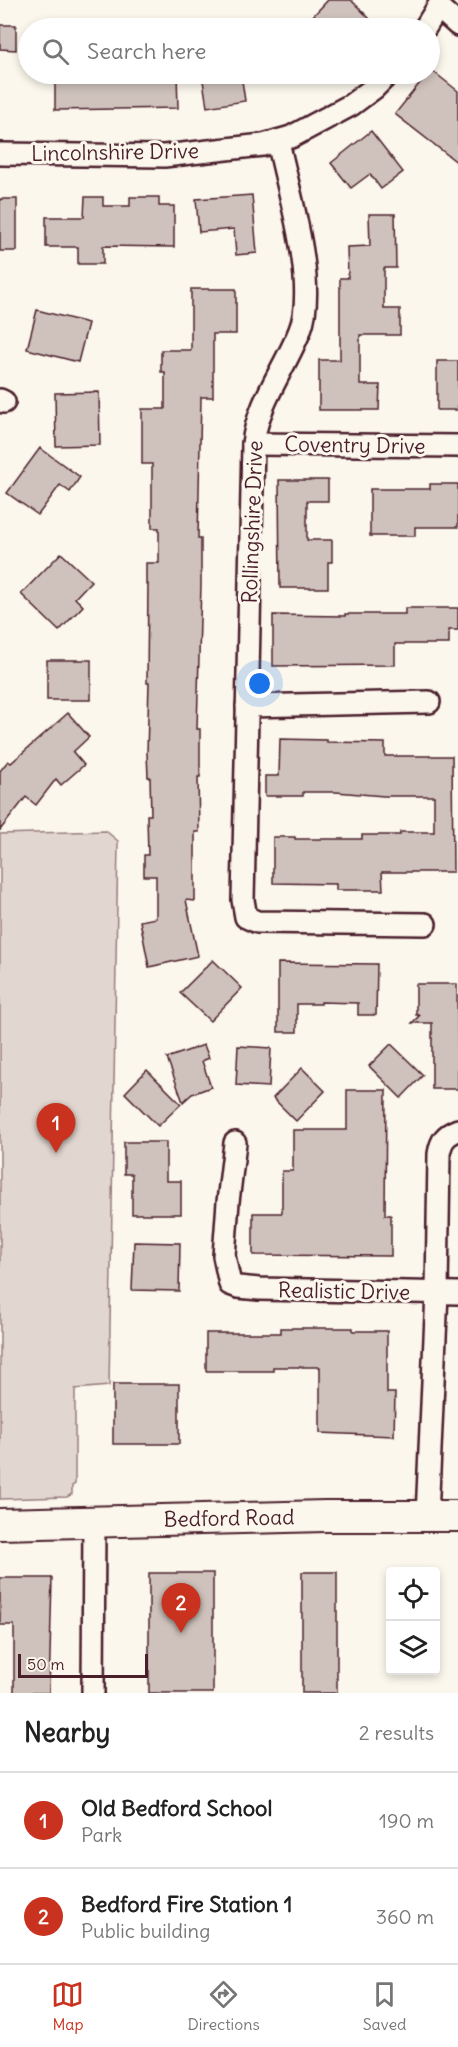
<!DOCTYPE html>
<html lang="en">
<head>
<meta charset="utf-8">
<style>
  body { margin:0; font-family:Delius,sans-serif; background:#f2f2f2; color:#222 }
  .controls { position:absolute; right:18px; bottom:18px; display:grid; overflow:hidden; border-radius:6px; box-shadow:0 3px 9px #0003 }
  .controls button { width:54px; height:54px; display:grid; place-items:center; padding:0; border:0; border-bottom:2px solid #e0e0e0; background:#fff; color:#222; font:30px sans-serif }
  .scale { position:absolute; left:18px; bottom:15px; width:130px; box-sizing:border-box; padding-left:6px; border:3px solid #4a1f2b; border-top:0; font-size:16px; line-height:21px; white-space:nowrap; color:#4a1f2b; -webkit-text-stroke:4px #fbf7ec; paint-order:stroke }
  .you { position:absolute; left:260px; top:684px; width:21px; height:21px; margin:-15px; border:4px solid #fff; border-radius:50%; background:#1a73e8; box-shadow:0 0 0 9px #1a73e833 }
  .badge { display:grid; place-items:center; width:39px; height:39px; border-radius:50%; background:#c8321e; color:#fff; font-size:20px; font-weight:700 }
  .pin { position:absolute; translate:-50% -50px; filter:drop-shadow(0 2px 3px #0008) }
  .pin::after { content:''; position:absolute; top:32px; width:21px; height:18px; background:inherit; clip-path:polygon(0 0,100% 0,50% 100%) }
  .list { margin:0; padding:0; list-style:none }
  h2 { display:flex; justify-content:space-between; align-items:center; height:78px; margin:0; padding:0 24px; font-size:26px }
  h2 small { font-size:20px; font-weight:400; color:#767676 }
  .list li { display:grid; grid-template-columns:39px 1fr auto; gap:18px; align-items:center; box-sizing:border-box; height:96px; padding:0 24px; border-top:2px solid #e0e0e0 }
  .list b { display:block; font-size:22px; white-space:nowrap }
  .list p { margin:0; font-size:20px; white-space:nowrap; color:#767676 }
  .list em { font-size:20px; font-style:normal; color:#767676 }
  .icon { flex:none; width:33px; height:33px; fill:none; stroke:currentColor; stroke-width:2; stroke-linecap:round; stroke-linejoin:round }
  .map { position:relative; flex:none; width:458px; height:1693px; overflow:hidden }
  .search { position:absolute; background:#fff; box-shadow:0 3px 9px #0003; left:18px; right:18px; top:18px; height:66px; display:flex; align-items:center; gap:15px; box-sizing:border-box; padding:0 21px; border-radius:33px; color:#767676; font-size:22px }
  .sheet { height:270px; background:#fff }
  nav { display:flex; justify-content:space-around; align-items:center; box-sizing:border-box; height:84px; border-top:2px solid #e0e0e0; background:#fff; font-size:16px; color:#767676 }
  nav a { display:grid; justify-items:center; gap:3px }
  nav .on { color:#c8321e }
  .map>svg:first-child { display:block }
  .green { fill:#e2d7d0; stroke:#967b7e; stroke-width:1.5 }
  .building { fill:#cfc2bc; stroke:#4a1f2b; stroke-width:1.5 }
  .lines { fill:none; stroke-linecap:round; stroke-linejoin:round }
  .minor-casing { stroke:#4a1f2b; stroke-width:26 }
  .secondary-casing { stroke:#4a1f2b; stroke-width:34 }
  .minor { stroke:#fbf7ec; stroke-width:21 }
  .secondary { stroke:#fbf7ec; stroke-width:30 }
  .labels { text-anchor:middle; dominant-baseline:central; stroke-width:6; stroke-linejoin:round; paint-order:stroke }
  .street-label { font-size:21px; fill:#4a1f2b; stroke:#fbf7ec }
</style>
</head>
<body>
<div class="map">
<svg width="458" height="1693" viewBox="0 0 458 1693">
  <rect width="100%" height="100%" fill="#fbf7ec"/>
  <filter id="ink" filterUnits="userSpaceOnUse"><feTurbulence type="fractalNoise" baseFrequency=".0167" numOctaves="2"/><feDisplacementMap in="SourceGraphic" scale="12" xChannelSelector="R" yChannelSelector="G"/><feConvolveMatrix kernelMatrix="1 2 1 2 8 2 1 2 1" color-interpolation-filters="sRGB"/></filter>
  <g filter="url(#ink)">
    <!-- green -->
    <polygon class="green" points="106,831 118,841 109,1386 75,1389 75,1484 72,1486 72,1494 67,1497 0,1499 0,834"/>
    <!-- building -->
    <g class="building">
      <polygon points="328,0 351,0 369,18 358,28 325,28 313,16"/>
      <polygon points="0,25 16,25 16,50 0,49"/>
      <polygon points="430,69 458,91 458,163 395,114 427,74 429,74"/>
      <polygon points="125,74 177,74 178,108 55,110 55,81 125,81"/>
      <polygon points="202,74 241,74 245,101 207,107"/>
      <polygon points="371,131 403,172 381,189 370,174 351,188 331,163"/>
      <polygon points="252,195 257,253 236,255 234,229 199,232 196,199"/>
      <polygon points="85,197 103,197 103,206 130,206 130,197 159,197 159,206 174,206 174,247 103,246 103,264 78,264 78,247 46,247 46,217 84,217"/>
      <rect x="0" y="199" width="17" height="52"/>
      <polygon points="369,214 395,214 396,268 384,268 384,309 400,309 400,335 360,335 360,385 380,385 379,410 319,410 319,360 340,360 340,278 348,278 347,247 370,246"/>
      <polygon points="191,289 236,289 236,334 213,334 213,397 201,397 198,538 201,538 201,584 197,729 200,729 200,777 198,777 199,832 195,832 195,901 186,900 198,956 149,967 140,921 156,918 156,876 144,876 144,855 148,855 147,815 151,815 150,777 148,777 147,753 149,683 147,683 148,584 146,584 146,563 159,563 159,528 152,528 152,464 142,464 142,409 165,409 165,372 161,372 161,350 191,350"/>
      <polygon points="37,310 88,323 78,362 27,349"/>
      <rect x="437" y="361" width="21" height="49"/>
      <polygon points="99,392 100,445 56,446 55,393"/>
      <polygon points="40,448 80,477 70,492 60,485 38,515 7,493"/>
      <polygon points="279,480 328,480 328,501 307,501 307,540 332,540 332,562 328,562 328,588 280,588"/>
      <polygon points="430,484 458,484 458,527 415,527 415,536 370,536 370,489 430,489"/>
      <polygon points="61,553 91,581 75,598 83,606 59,631 21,594"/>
      <polygon points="405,608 458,608 458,630 449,630 449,644 395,644 395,665 273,666 273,615 345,616 345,614 405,614"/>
      <rect x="47" y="660" width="44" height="40"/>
      <polygon points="68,713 89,737 73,752 84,765 61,785 56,779 36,805 26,797 0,830 0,771 8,761 11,763"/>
      <polygon points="280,739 327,740 327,742 385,743 385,756 452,756 453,872 382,872 383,890 336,890 336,884 273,883 273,837 295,837 295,839 362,839 362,835 400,835 400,832 434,832 434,796 384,796 336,792 303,792 303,796 265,796 265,776 279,776"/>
      <polygon points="213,960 242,988 210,1021 180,993"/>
      <polygon points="278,963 377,964 376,1015 358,1015 358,1003 321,1002 321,1004 297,1004 297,1032 278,1032"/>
      <polygon points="416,984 457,984 458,1089 432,1089 432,1023 412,1023 420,1015 416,1015"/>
      <polygon points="391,1044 423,1075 401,1098 369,1066"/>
      <polygon points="204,1045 209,1058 202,1061 211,1087 192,1094 183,1102 167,1058"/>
      <polygon points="238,1046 271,1048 269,1087 236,1085"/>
      <polygon points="302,1068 325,1091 296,1121 273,1098"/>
      <polygon points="147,1070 181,1104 158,1126 125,1093"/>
      <polygon points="347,1090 386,1090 385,1215 391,1215 391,1256 253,1255 253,1213 282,1213 282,1171 293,1171 293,1130 347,1130"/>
      <polygon points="124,1142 166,1142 166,1181 181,1181 181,1214 132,1214 132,1174 124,1174"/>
      <polygon points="134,1242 180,1243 179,1291 132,1290"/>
      <polygon points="281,1328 353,1328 353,1331 387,1331 387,1393 395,1393 394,1436 320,1433 320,1367 273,1367 273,1371 206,1371 206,1333 281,1333"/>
      <rect x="113" y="1384" width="66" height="60"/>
      <rect x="302" y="1572" width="35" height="121"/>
      <rect x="149" y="1573" width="64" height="120"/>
      <polygon points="0,1578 52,1578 49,1693 14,1693 14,1625 0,1625"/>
    </g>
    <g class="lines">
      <defs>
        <g id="minor">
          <polyline points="425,28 438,7 458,25"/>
          <path d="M278,141C288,190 318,284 300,330C285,369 258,401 253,444L243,900L246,917L257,922L425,924"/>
          <polyline points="0,154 164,156 263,145 291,137 351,105 374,88 388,74"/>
          <polyline points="0,400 4,402"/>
          <polyline points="253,444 458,446"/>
          <polyline points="247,706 429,702"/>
          <polyline points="235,1143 228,1202 224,1256 230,1284 238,1287 259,1289 458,1293"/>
          <path d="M427,1516L437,1293L439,1154C441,1141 445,1135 458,1130"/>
          <polyline points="93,1693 94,1521"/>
        </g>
        <polyline id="secondary" points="0,1524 325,1516 458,1516"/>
      </defs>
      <!-- minor casing -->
      <use href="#minor" class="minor-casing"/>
      <!-- secondary casing -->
      <use href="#secondary" class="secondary-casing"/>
      <!-- minor -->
      <use href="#minor" class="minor"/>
      <!-- secondary -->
      <use href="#secondary" class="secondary"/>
    </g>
  </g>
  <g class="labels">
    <!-- street labels -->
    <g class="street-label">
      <text transform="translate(115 152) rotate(-1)">Lincolnshire Drive</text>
      <text transform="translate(355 445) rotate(1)">Coventry Drive</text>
      <text transform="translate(252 522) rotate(-88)">Rollingshire Drive</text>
      <text transform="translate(344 1291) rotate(1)">Realistic Drive</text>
      <text transform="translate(229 1518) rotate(-1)">Bedford Road</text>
    </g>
  </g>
</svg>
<div class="controls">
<button><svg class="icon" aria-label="locate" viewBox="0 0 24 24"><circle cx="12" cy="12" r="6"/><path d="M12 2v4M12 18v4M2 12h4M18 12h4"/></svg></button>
<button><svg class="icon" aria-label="layers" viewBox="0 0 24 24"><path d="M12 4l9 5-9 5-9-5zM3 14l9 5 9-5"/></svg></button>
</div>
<div class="scale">50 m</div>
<div class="you"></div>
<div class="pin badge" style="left:56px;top:1153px">1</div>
<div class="pin badge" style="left:181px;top:1633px">2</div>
<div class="search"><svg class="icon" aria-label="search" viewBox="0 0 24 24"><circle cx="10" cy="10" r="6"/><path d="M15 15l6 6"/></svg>Search here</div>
</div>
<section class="sheet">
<h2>Nearby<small>2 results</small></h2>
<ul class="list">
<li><span class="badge">1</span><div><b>Old Bedford School</b><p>Park</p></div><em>190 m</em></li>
<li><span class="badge">2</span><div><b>Bedford Fire Station 1</b><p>Public building</p></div><em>360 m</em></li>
</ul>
</section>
<nav>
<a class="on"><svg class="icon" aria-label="map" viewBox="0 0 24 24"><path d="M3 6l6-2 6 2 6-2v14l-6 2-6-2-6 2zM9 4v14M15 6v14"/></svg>Map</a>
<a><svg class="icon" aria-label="directions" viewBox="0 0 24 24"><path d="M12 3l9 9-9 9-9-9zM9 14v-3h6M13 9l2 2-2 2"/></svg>Directions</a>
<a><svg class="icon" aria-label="saved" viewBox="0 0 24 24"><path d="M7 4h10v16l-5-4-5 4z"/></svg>Saved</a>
</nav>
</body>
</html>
